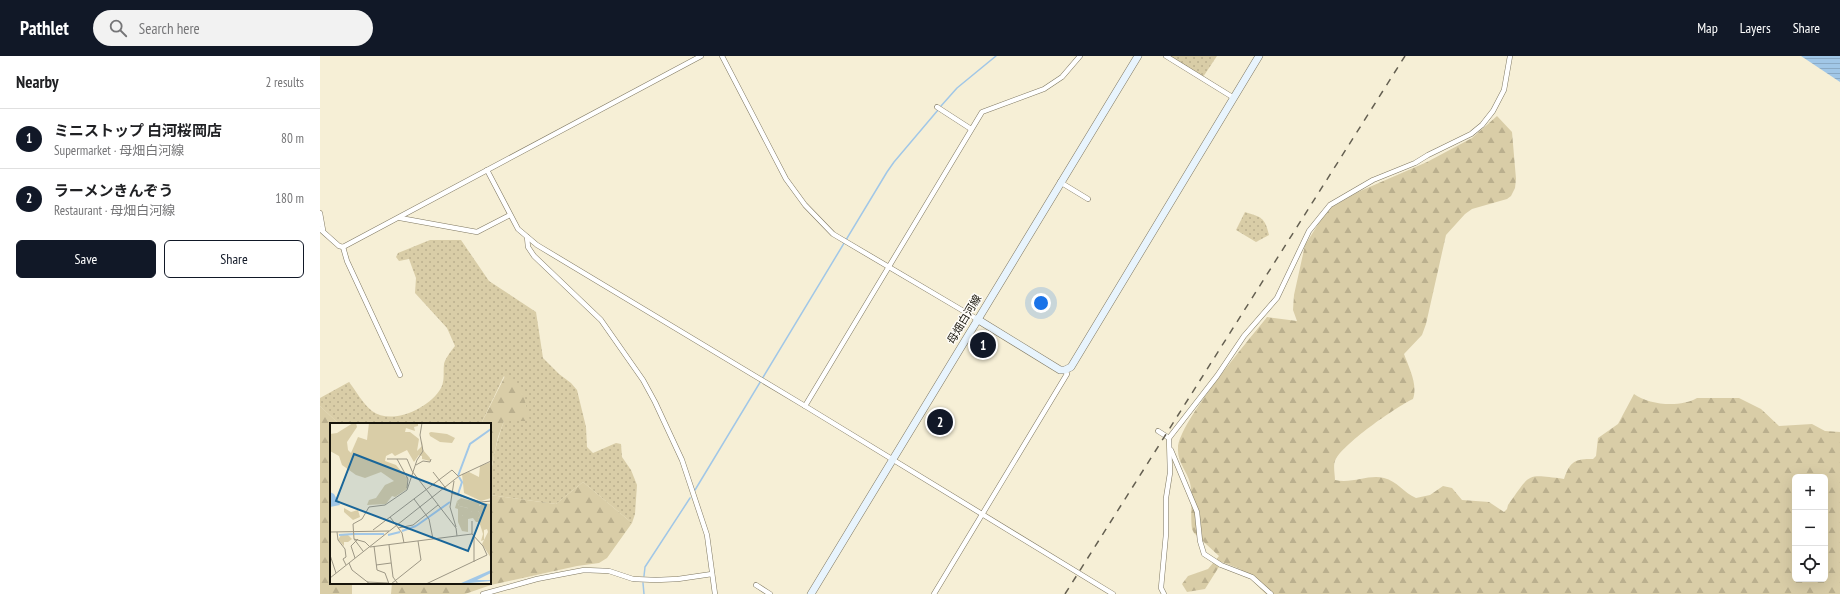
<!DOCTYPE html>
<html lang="en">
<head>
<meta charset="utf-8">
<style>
  body { margin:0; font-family:"PT Sans Narrow","Noto Sans JP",sans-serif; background:#f2f2f2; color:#202124 }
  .controls { position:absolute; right:12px; bottom:12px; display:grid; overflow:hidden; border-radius:6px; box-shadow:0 4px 16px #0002 }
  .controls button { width:36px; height:36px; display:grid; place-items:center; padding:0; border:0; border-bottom:1px solid #e0e0e0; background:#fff; color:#202124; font:20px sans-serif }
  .you { position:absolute; left:721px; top:247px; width:14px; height:14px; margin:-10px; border:3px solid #fff; border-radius:50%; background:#1a73e8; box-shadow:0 0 0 6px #1a73e833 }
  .badge { display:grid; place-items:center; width:26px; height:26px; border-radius:50%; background:#111827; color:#fff; font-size:13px; font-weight:700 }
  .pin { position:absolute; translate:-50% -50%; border:2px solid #fff; box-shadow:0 1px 4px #0006 }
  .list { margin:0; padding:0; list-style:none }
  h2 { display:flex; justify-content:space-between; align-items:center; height:52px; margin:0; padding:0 16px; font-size:17px }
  h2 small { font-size:13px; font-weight:400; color:#757577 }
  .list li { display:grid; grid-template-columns:26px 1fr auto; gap:12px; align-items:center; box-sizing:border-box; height:60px; padding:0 16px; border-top:1px solid #e0e0e0 }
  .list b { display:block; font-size:15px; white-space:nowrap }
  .list p { margin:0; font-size:13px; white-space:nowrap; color:#757577 }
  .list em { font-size:13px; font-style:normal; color:#757577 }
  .actions { display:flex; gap:8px; padding:12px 16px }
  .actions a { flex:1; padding:9px 0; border:1px solid #111827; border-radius:6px; text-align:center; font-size:14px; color:#111827 }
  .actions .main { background:#111827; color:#fff }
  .icon { flex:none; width:22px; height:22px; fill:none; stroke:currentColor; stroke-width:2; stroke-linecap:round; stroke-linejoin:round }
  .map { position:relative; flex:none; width:1520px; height:538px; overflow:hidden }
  header { display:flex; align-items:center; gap:24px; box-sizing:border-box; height:56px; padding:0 20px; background:#111827; color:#fff }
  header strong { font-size:19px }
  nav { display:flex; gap:22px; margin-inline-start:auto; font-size:14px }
  .search { width:280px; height:36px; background:#f2f2f2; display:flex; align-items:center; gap:10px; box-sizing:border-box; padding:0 14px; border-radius:22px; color:#757577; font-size:15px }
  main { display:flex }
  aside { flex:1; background:#fff }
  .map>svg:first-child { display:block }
  .grass { fill:url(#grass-dots) }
  .forest { fill:url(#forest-firs); fill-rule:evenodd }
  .water { fill:url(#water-rules) }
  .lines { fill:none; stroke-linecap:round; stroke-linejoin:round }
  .stream { stroke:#a1c7e7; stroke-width:1.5 }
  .street-casing { stroke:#7e7761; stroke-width:5.5 }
  .secondary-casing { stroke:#7e7761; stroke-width:8 }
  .street { stroke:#fff; stroke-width:4.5 }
  .secondary { stroke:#e8f4fd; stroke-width:7 }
  .rail { stroke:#645f51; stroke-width:1.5; stroke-dasharray:7 7; stroke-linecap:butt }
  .labels { text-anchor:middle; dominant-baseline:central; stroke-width:3; stroke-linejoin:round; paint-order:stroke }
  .street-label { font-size:11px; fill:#17140b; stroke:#fefcf7 }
  .inset-river { fill:none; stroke:#a1c7e7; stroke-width:2 }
  .inset-road { fill:none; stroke:#9d9785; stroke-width:1 }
  .view { fill:#1a6699; fill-opacity:0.15; stroke:#1a6699; stroke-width:2 }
  .inset-edge { fill:none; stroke:#17140b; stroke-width:2 }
</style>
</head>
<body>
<header>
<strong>Pathlet</strong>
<div class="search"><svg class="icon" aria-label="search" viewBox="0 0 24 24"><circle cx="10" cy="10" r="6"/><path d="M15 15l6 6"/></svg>Search here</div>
<nav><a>Map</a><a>Layers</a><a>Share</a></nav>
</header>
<main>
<aside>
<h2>Nearby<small>2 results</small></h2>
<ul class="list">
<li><span class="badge">1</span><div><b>ミニストップ 白河桜岡店</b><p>Supermarket · 母畑白河線</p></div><em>80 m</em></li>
<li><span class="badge">2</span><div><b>ラーメンきんぞう</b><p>Restaurant · 母畑白河線</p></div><em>180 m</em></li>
</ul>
<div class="actions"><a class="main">Save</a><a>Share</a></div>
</aside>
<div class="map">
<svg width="1520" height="538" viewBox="0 0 1520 538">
  <defs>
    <pattern id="grass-dots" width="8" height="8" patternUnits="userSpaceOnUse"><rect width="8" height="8" fill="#d9cda7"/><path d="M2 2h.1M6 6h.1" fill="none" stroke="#baaf8e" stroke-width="1.8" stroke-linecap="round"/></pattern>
    <pattern id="forest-firs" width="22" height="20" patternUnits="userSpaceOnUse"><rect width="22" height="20" fill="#d9cda7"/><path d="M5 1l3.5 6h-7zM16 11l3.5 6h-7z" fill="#baaf8e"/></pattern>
    <pattern id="water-rules" width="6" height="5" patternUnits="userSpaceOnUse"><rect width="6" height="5" fill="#a1c7e7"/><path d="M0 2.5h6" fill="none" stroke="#8aaac5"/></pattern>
  </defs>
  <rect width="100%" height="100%" fill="#f6efd6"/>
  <!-- grass -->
  <g class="grass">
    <polygon points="849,0 897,0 883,21"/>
    <path d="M925,156C941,161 945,161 949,179L936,186L916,174Z"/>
    <path d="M110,184H141L169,225L216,256L223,302L239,318L251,327L257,334L266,371L267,391L273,397L296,387L301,388L302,401L311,414L317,429L315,458L312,467L263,426L236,448L170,439C170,413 175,389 184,365H209L184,320L161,368H19L0,350V342L29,326C36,335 43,348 52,355C72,370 110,352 121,332C125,324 123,317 124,308C125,303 131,295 135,290L127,272L95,237L96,222L89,203L79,205L76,201L78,197Z"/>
  </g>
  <!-- forest -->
  <g class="forest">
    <path d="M1177,60L1192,76L1196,123L1195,132L1191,140L1187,143L1152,153L1145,158L1126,179L1106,268L1102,279L1084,298C1089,312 1098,328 1093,343C1076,351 1021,389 1015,405C1013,410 1015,419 1015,424C1032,428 1049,418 1064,422C1077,425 1084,437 1096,442L1110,439L1123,430L1132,432L1142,444L1169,446L1184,456L1187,453L1188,449C1211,417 1205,418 1244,423C1250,405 1255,403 1273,403L1276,400L1278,382L1298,368L1314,338C1329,349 1360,352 1377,342H1419L1441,353L1459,370L1492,368L1505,375L1520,376V538H946L920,513L902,506L885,533L867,536L862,528L868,520L888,513L899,500L874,477L872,473C870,459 873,438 870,427C867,415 857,406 858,392C859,366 928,285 947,261L977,265L973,254L974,239L985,189L1007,154L1038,136L1107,106L1152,82ZM1475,421H1505V523H1475Z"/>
    <polygon points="185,320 201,330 210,365 184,365 178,381 170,418 170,368 161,368"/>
    <polygon points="0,350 19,368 11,368 11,527 32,527 32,538 0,538"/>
    <polygon points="263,426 312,467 287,502 279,507 257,510 171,529 145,538 71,538 72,527 170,527 170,439 236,448"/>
  </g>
  <!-- water -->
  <polygon class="water" points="1481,0 1520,0 1520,26"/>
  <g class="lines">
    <!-- stream -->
    <g class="stream">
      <polyline points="621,50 637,32 676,0"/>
      <polyline points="375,434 567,116 574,106 618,54"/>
      <polyline points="324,520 325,511 370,442"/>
      <polyline points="323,527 324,538"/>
    </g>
    <defs>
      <g id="street">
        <polyline points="402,0 466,123 485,149 513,178 657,263"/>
        <polyline points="846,0 914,42"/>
        <polyline points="617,51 651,73"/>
        <polyline points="167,114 198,173 217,189 485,350 793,538"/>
        <polyline points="740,126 768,143"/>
        <polyline points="0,157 3,174"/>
        <polyline points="80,162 157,176 190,159"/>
        <polyline points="0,173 19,190 23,191 381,0"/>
        <polyline points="207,181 208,191 214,200 281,264 323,324 335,346 362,404 387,479 395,538"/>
        <polyline points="23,191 27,205 80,319"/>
        <polyline points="485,350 662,56 724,33 742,21 760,0"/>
        <polyline points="838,375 849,382"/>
        <polyline points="851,394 877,456 880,485 884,498 901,509 932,521 951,538"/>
        <polyline points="436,529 450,538"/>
        <polyline points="163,538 217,523 264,514 289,515 313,523 336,524 358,523 392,518"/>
        <polyline points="614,538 747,318 745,314"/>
        <polyline points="844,538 841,532 846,478 846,442 850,417 849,382 897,320 924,280 957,242 989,175 1010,149 1053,124 1095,107 1108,99 1151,78 1162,69 1173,55 1184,34 1190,0"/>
      </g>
      <g id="secondary">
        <polyline points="657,263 740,314 745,314 751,311 939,0"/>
        <polyline points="491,538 818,0"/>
      </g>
    </defs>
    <!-- street casing -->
    <use href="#street" class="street-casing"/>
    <!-- secondary casing -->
    <use href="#secondary" class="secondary-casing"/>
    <!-- street -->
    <use href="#street" class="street"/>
    <!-- secondary -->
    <use href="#secondary" class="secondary"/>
    <!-- rail -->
    <polyline class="rail" points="745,538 1085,0"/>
  </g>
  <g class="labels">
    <!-- street labels -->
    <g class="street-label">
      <text transform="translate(644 263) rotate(-59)">母畑白河線</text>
    </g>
  </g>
  <!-- overview -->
  <g transform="translate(10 367)">
    <rect width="161" height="161" fill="#f6efd6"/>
    <path d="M127,78L129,83L138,85L132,93L142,88H148L151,92L148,95L150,99H146L143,95L138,96V109L132,108L128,99V86L125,85Z" fill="#d9cda7"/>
    <path d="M23,0H26L27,4L17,19L18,27L21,30L28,14L37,17L39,0H88V3L84,4L85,8L76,5L75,9H80L89,16L87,28L92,23V18L93,27L100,35V38L92,36V33L89,32L84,39L77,27L65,33L62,30L56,33L55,38L66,42L76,54L81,53L78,54L77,66L65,74L62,73L56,81L37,82L39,77L46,75L55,62L64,58L51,49L35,55L26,52L12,42L9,33L0,28V11L7,10ZM101,9L117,11L125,15L122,20L110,19L100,13L99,10ZM161,39V75L151,78L134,70L132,51L139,49L149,54L150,43ZM131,75L150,80L149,83L154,80L161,81V135L152,121L158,109L157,106L154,107V117L151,118L153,111L148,95L151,92L148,88H142L133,95L132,90L138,85L129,83L127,78ZM14,85L21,89L28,87L30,94L23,97L14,89ZM11,112H18L22,116L18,119H14V123L8,117Z" fill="#d9cda7"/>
    <path d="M0,69L4,71L10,82L0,84ZM161,147V150L147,157H161V158L129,161Z" fill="#a1c7e7"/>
    <path class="inset-river" d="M128,53L140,21L161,6M128,71L132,59L129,54M86,103L120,79M72,108L86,103M24,111H54M9,112L23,111M58,112L70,109"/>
    <path class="inset-road" d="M57,36H77L82,48L126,105L127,113M67,36L78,56L77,65M86,42L93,38L100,39L101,36M103,49L118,68M124,58L120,84L126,104M121,70L151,79L161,78M84,76L99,96L103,116M60,94L72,110L74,120M142,98V111M68,105L83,102L108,82M43,107L122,47L128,53M0,109L59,108M7,109L8,117L15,126L16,134L13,136L16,142M24,116L35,119L40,124L142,111L153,123L157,132L96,161M59,122L63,154L68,161M44,123L47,147L55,150L59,161M33,128L24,116L23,101L32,96L39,84L55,82L77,67L87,37L93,28L90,12L92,0M0,132L6,150M25,135L21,123L28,116M144,139V113M19,140L22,147L40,161M46,142L61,140M0,155L129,53L161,38M37,159L58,160M61,161L91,137L88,118"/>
    <path class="view" d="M24,31L156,82L138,128L6,78Z"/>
    <rect width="161" height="161" class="inset-edge"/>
  </g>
</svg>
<div class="controls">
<button>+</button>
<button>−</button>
<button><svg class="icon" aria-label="locate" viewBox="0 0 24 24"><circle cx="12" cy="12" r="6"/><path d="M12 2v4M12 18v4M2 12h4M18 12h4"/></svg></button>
</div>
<div class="you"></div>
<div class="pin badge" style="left:663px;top:289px">1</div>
<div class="pin badge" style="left:620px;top:366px">2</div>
</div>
</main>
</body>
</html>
